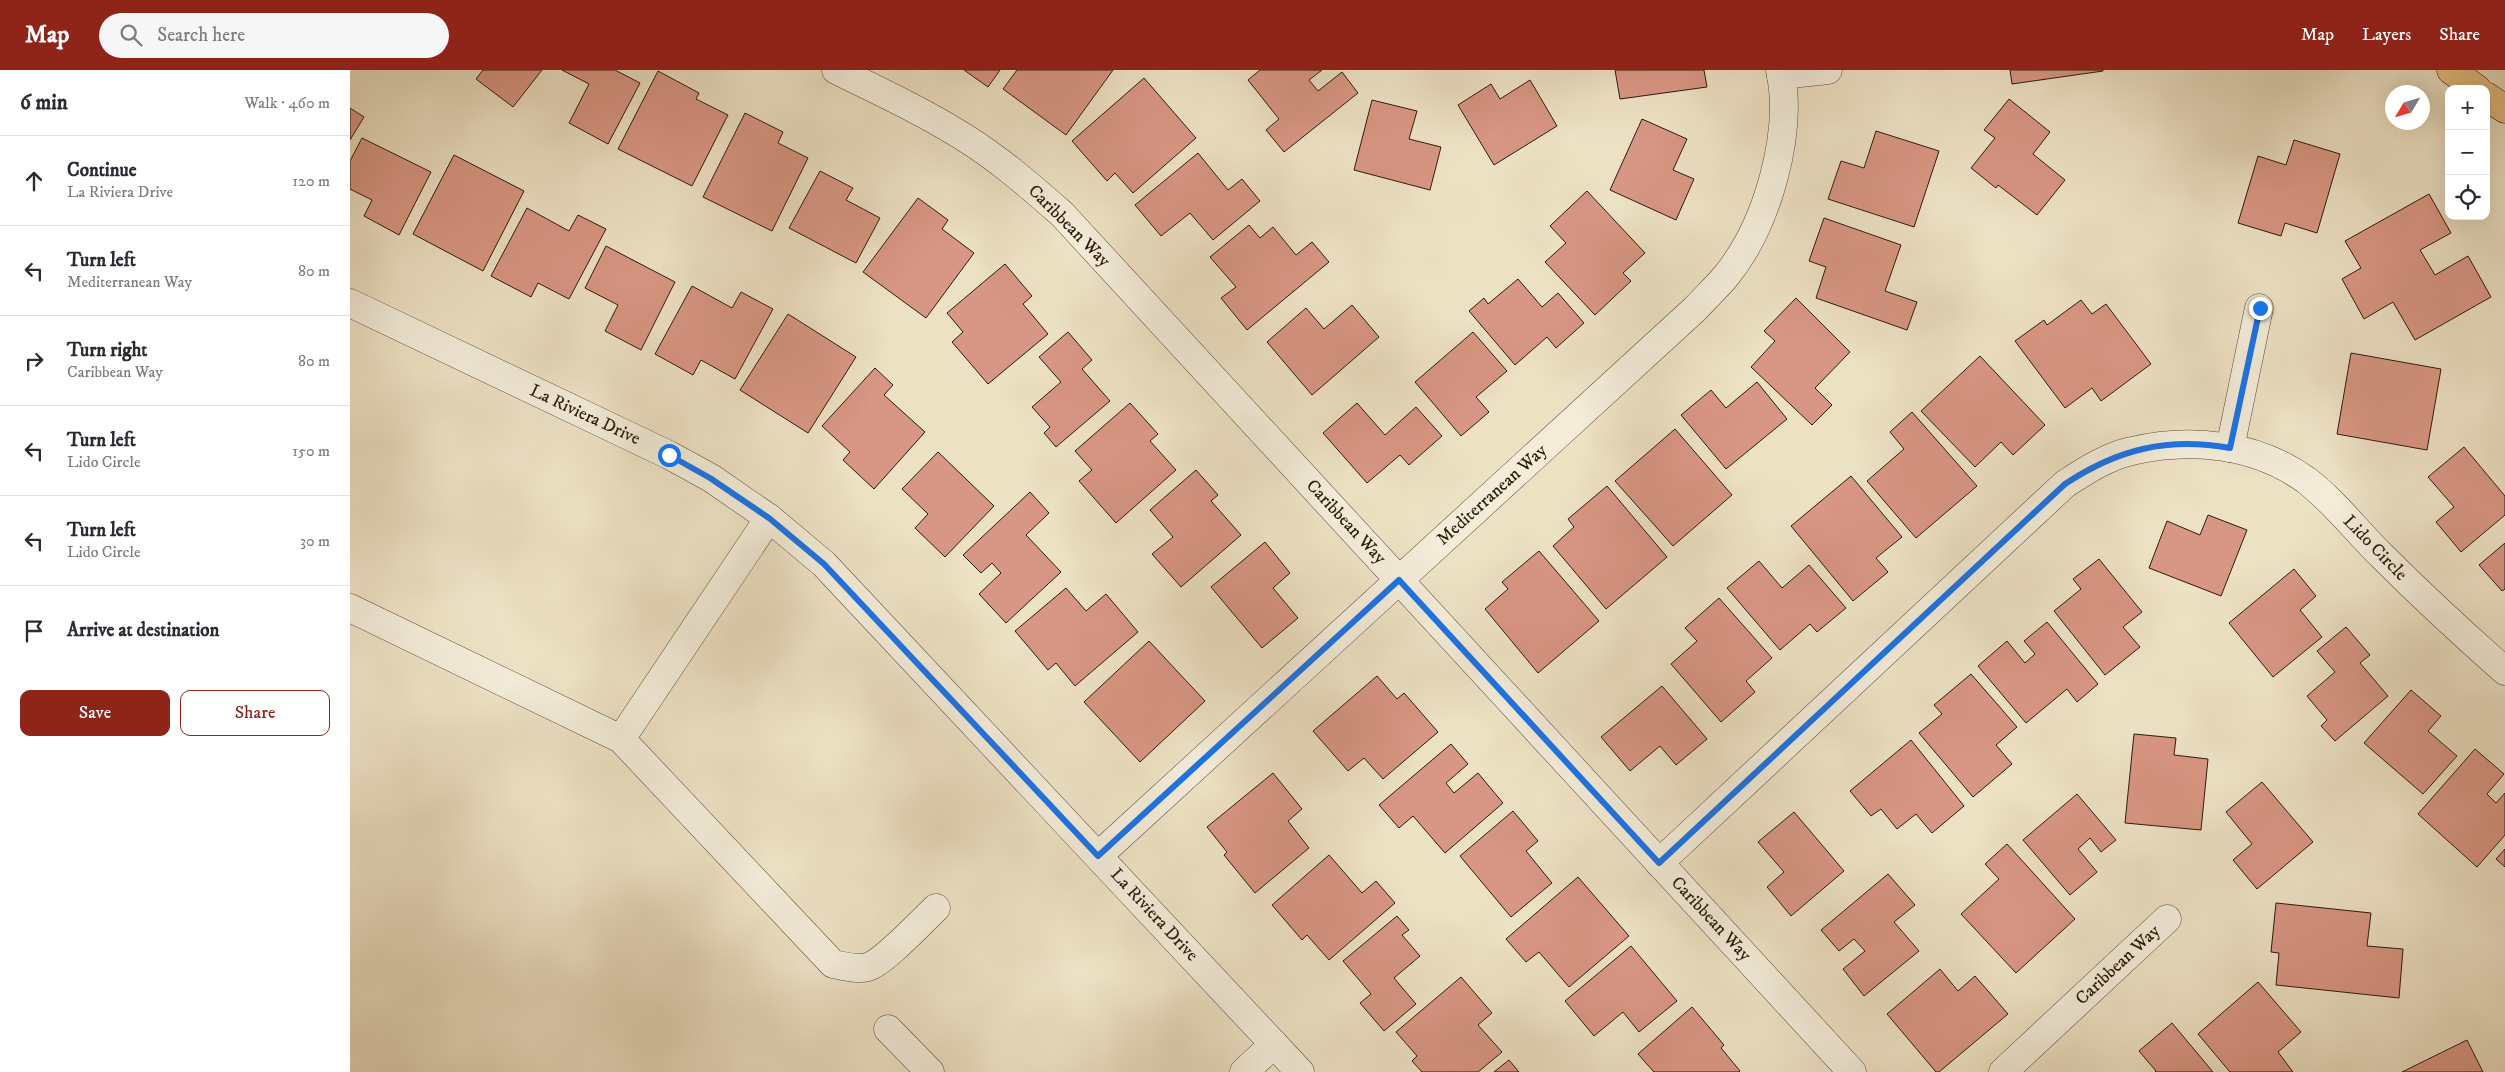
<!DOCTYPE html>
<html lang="en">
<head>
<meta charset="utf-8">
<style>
  body { margin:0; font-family:"IM FELL DW Pica",serif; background:#f7f7f7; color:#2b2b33 }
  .controls { position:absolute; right:15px; top:15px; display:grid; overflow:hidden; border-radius:10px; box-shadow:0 5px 20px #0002 }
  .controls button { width:45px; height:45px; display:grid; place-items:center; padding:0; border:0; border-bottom:1px solid #e1e1e2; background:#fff; color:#2b2b33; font:25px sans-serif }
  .compass { position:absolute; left:2035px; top:15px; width:45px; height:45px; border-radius:50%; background:#fff; box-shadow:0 5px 20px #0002; rotate:232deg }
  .stop { position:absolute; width:15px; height:15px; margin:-11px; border:4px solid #1a73e8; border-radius:50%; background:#fff }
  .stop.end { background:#1a73e8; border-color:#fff; box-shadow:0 1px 5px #0008 }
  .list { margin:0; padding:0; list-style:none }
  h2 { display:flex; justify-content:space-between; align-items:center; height:65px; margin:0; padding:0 20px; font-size:21px }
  h2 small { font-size:16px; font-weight:400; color:#7c7c81 }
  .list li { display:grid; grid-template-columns:32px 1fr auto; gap:15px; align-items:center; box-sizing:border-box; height:90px; padding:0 20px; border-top:1px solid #e1e1e2 }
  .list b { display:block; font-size:19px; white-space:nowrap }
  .list p { margin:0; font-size:16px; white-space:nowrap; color:#7c7c81 }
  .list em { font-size:16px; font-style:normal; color:#7c7c81 }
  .actions { display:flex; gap:10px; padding:15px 20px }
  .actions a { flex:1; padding:11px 0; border:1px solid #8f2418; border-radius:10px; text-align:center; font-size:18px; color:#8f2418 }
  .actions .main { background:#8f2418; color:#fff }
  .icon { flex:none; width:28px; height:28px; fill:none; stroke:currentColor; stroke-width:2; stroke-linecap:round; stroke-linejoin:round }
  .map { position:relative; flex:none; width:2155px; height:1002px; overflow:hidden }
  header { display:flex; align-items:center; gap:30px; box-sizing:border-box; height:70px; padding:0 25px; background:#8f2418; color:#fff }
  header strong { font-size:24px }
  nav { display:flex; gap:28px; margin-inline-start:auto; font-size:18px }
  .search { width:350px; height:45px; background:#f7f7f7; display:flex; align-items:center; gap:12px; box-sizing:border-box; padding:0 18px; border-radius:28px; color:#7c7c81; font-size:19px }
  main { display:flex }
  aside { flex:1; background:#fff }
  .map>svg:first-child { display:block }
  .building { fill:#d89684; stroke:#2d1b0b }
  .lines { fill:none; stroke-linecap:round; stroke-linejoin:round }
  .minor-casing { stroke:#5d4c39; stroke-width:29 }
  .highway-casing { stroke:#2d1b0b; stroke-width:29 }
  .minor { stroke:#f3ecd9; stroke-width:28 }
  .highway { stroke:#e6c082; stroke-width:28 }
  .route { stroke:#1a73e8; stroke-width:6 }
  .labels { text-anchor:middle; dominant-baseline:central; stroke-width:5; stroke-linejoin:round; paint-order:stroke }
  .street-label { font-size:18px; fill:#2d1b0b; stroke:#f3ecd9 }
</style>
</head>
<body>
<header>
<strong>Map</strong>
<div class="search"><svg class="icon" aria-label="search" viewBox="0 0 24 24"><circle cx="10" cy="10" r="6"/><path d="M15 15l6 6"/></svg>Search here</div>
<nav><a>Map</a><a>Layers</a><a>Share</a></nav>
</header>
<main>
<aside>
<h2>6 min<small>Walk · 460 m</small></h2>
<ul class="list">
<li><svg class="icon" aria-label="ahead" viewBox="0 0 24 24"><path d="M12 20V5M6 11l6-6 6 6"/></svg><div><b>Continue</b><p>La Riviera Drive</p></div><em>120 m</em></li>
<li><svg class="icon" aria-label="left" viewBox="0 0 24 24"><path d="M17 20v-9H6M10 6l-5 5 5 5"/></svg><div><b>Turn left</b><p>Mediterranean Way</p></div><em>80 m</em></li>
<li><svg class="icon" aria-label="right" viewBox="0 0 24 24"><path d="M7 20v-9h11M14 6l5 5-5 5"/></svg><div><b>Turn right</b><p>Caribbean Way</p></div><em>80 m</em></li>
<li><svg class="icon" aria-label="left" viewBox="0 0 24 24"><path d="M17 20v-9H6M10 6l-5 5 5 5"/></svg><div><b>Turn left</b><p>Lido Circle</p></div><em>150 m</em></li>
<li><svg class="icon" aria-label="left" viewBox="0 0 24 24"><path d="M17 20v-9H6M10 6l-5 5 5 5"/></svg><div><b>Turn left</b><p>Lido Circle</p></div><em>30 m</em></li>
<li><svg class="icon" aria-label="arrive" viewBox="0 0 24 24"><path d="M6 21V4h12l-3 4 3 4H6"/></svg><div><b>Arrive at destination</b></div></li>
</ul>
<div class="actions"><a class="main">Save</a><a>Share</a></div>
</aside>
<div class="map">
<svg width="2155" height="1002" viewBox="0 0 2155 1002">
  <rect width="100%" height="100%" fill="#ede1c4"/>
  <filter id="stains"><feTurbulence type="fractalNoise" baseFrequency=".004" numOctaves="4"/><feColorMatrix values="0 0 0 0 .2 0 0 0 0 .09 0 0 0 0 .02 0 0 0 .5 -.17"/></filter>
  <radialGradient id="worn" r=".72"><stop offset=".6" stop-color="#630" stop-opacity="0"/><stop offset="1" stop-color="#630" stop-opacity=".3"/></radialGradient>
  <!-- building -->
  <g class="building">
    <polygon points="133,0 192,0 163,37 126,9"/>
    <polygon points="212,0 265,0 290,13 258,74 219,53 239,14"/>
    <polygon points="614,0 650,0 638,17"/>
    <polygon points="667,0 763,0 716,65 653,19"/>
    <polygon points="910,0 972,0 959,10 968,21 992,2 1008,23 934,82 916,60 929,49 898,10"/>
    <polygon points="1265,0 1354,0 1357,17 1270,29"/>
    <polygon points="1660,0 1753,0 1753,1 1662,14"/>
    <polygon points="308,1 349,23 346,29 378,45 342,116 268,79"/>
    <polygon points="794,8 846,68 783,123 765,103 757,111 722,71"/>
    <polygon points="1180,10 1207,56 1144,95 1108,35 1141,14 1150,29"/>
    <polygon points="1659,29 1700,62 1683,84 1715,110 1687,145 1648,115 1646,118 1621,98 1645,68 1634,60"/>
    <polygon points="1022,30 1067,41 1059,69 1091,77 1080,120 1004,100"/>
    <polygon points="0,38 14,47 0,70"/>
    <polygon points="395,43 433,62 428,73 458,88 422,161 353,127"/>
    <polygon points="1292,49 1337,69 1323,100 1344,109 1326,150 1260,120"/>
    <polygon points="1526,61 1589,81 1564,157 1478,129 1491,91 1514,98"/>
    <polygon points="12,68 81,102 49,165 14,146 22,130 0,119 0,91"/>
    <polygon points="1944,70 1990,84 1967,163 1935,153 1931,166 1888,153 1908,86 1936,95"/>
    <polygon points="848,83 878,120 892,109 910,131 863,170 840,143 811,166 785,135"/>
    <polygon points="104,85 174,121 133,201 63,164"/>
    <polygon points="470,101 503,118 496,130 530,148 506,193 439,158"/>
    <polygon points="1237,121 1295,183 1273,203 1281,211 1245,245 1195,192 1216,173 1200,156"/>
    <polygon points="2079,124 2101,163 2070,180 2085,205 2118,186 2141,227 2065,270 2043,232 2014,249 1992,209 2011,198 1995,171"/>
    <polygon points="568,128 598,150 592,159 624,183 576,248 513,202"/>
    <polygon points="177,138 219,161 228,145 256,159 219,229 188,213 181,227 141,206"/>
    <polygon points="1474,148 1551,175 1535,221 1567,232 1557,260 1466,228 1476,197 1459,191"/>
    <polygon points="899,155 910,168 923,157 946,185 962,172 979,192 897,260 871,228 886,217 860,187"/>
    <polygon points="256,176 325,212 291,280 255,261 268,235 235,218"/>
    <polygon points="655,194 682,226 673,234 698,264 638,314 602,272 613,262 597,243"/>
    <polygon points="1168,209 1192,237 1208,223 1234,253 1206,278 1197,267 1165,295 1119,241 1134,228 1138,234"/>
    <polygon points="342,216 382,238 391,222 423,239 385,309 351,290 343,305 305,284"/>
    <polygon points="1446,228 1500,282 1465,318 1482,335 1462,355 1401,297 1425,271 1414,261"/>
    <polygon points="1731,230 1742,244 1756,234 1801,294 1751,331 1742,318 1715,338 1665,271 1694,250 1697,255"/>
    <polygon points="1002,235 1029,267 962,325 917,272 956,238 974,259"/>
    <polygon points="438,244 506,287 458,363 390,320"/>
    <polygon points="718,262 742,290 732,299 760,331 706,377 694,363 700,357 682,337 711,312 689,287"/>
    <polygon points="1123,262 1157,301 1126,327 1139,342 1111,366 1065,312"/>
    <polygon points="2001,283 2091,299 2077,380 1987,364"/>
    <polygon points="1630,286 1695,355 1663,385 1651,372 1625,397 1571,341"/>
    <polygon points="525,298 543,315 534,325 575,362 524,419 493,390 500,382 472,356"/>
    <polygon points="1407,312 1437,349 1376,399 1331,345 1361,320 1376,338"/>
    <polygon points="780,333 808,364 800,371 826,400 766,453 729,411 742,400 725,381"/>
    <polygon points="1007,333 1035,365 1066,337 1092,366 1059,395 1050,385 1017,413 973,363"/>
    <polygon points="1562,342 1627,416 1566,468 1517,411 1554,379 1540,362"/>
    <polygon points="1325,359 1382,425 1323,476 1265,411"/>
    <polygon points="2114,377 2155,426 2155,445 2111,482 2086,452 2104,437 2078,407"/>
    <polygon points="588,382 644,436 595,487 565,458 578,444 552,419"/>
    <polygon points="846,400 868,425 861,431 891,465 831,517 802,484 823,467 800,440"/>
    <polygon points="1501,406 1552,467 1526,488 1538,502 1503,531 1441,456"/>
    <polygon points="1257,416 1317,487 1256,539 1203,476 1224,457 1218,449"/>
    <polygon points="680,422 699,443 676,465 711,502 656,553 629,524 651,503 642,493 631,503 613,485"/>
    <polygon points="1858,445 1897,460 1871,526 1799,498 1817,451 1850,465"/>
    <polygon points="915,472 940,503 923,518 948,548 912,578 861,517"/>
    <polygon points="2155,473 2155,519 2152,521 2129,495"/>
    <polygon points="1189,481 1249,551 1188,603 1135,539 1158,519 1152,512"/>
    <polygon points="1749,489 1792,542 1773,557 1790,577 1755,605 1704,541 1731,519 1723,509"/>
    <polygon points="1409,491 1432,518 1459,495 1496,538 1467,562 1460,554 1430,580 1377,518"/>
    <polygon points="1944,499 1966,526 1950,540 1972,567 1923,607 1879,553"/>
    <polygon points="716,518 736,541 756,524 788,562 725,616 706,593 698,600 665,561"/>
    <polygon points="1369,528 1422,588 1396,611 1405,622 1371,652 1321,594 1347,571 1335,558"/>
    <polygon points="1697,552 1748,614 1727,632 1717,619 1676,653 1628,596 1657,571 1675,593 1685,584 1674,571"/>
    <polygon points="1996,557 2020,585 2010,593 2038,626 1985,671 1971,656 1977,650 1957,626 1985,602 1967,581"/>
    <polygon points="799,571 855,631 790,692 734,632"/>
    <polygon points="1621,604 1667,657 1646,675 1662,694 1623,727 1569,663 1592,644 1584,635"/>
    <polygon points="1027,606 1047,629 1054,623 1088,662 1033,709 1014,688 998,701 963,661"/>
    <polygon points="1312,616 1357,669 1326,695 1310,676 1280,701 1251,667"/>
    <polygon points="2061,620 2091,646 2078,661 2107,686 2073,724 2014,673"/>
    <polygon points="1784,664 1826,668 1824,685 1858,689 1851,760 1775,753"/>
    <polygon points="1561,670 1614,736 1582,763 1566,744 1547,759 1531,739 1521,746 1500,721"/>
    <polygon points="1101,674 1118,694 1096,713 1104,723 1128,703 1153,733 1095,783 1063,746 1049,758 1029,735"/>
    <polygon points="2125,679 2154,704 2137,724 2146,733 2155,723 2155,765 2127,797 2068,744"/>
    <polygon points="923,703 952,739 938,751 959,778 905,823 874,785 877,782 857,757"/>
    <polygon points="1912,712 1963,772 1907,819 1883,790 1902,774 1876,742"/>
    <polygon points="1727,724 1766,770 1751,782 1740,768 1728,779 1747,802 1720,825 1673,770"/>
    <polygon points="1163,741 1188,771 1176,781 1202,813 1161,847 1110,786"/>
    <polygon points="1444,742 1494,801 1441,846 1417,817 1434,802 1408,772"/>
    <polygon points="1657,774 1725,849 1666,903 1611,844 1649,809 1635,794"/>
    <polygon points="2155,779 2155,797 2146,789"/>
    <polygon points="979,785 1012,823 1026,811 1045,833 979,890 957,865 952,870 922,835"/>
    <polygon points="1538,804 1565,835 1544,852 1569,881 1514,926 1493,899 1515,881 1504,869 1489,881 1471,860"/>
    <polygon points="1228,807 1279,866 1219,917 1189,882 1176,892 1156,869"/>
    <polygon points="1926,833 2021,843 2017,876 2053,879 2049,928 1926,915 1929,883 1921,882"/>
    <polygon points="1047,846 1059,860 1052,865 1070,886 1044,908 1066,934 1034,961 1010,933 1021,924 993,891"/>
    <polygon points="1281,876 1327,931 1289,962 1273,942 1244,966 1215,931"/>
    <polygon points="1590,899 1608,921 1625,906 1658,944 1589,1002 1586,1002 1537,944"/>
    <polygon points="1111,907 1142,943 1128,955 1152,982 1128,1002 1072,1002 1062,991 1067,986 1046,962"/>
    <polygon points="1908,912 1951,962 1928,982 1943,1002 1880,1002 1848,964"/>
    <polygon points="1342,937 1374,975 1371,978 1390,1001 1389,1002 1304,1002 1288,984"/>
    <polygon points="1822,953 1863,1002 1805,1002 1806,1001 1789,981"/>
    <polygon points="2117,970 2133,1002 2052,1002"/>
    <polygon points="1159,990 1169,1002 1144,1002"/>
  </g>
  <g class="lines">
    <defs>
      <g id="minor">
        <path d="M486,0C529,21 572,41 612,66C648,88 680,116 712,144L1502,1002"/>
        <polyline points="1431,5 1478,0"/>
        <polyline points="0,233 319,385 361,408 419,448 474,494 950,1002"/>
        <polyline points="1880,378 1909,238"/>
        <path d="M419,448L271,669L483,894C494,896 507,900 518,897C534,892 572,851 586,838"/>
        <polyline points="0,538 271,669"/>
        <path d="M748,786L1345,239C1355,228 1367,217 1376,206C1417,156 1444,63 1430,0"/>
        <path d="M1309,793L1715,414C1735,401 1758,386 1782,381C1841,367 1906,374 1956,410C1985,432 2007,462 2033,487C2073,527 2113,564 2155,601"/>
        <polyline points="538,959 580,1002"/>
        <polyline points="894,1002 924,974"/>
        <polyline points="1653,1002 1817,849"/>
      </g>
      <g id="highway">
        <polyline points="2101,0 2127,19"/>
        <polyline points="2136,26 2155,39"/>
      </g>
    </defs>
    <!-- minor casing -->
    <use href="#minor" class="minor-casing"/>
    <!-- highway casing -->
    <use href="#highway" class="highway-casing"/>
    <!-- minor -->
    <use href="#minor" class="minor"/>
    <!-- highway -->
    <use href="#highway" class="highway"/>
  </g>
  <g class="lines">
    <!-- route -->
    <path class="route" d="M319,385L360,408L419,448L474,494L748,786L1049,510L1309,793L1715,414C1768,379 1817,367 1880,378L1910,238"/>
  </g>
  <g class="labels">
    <!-- street labels -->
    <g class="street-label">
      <text transform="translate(719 156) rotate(45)">Caribbean Way</text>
      <text transform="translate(235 345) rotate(25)">La Riviera Drive</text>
      <text transform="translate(1142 425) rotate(-42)">Mediterranean Way</text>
      <text transform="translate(996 452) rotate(47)">Caribbean Way</text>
      <text transform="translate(2025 478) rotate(46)">Lido Circle</text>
      <text transform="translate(804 845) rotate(47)">La Riviera Drive</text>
      <text transform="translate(1361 849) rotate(47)">Caribbean Way</text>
      <text transform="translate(1768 895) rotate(-43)">Caribbean Way</text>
    </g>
  </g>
  <rect width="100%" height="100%" filter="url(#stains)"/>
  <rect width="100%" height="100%" fill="url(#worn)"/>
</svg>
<div class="controls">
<button>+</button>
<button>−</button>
<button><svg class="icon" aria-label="locate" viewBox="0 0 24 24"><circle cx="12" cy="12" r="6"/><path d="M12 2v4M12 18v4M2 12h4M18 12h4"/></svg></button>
</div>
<svg class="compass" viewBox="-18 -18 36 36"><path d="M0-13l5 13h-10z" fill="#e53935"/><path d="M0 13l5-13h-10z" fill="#7c7c81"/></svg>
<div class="stop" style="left:319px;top:385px"></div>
<div class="stop end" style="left:1910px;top:238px"></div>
</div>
</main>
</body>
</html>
